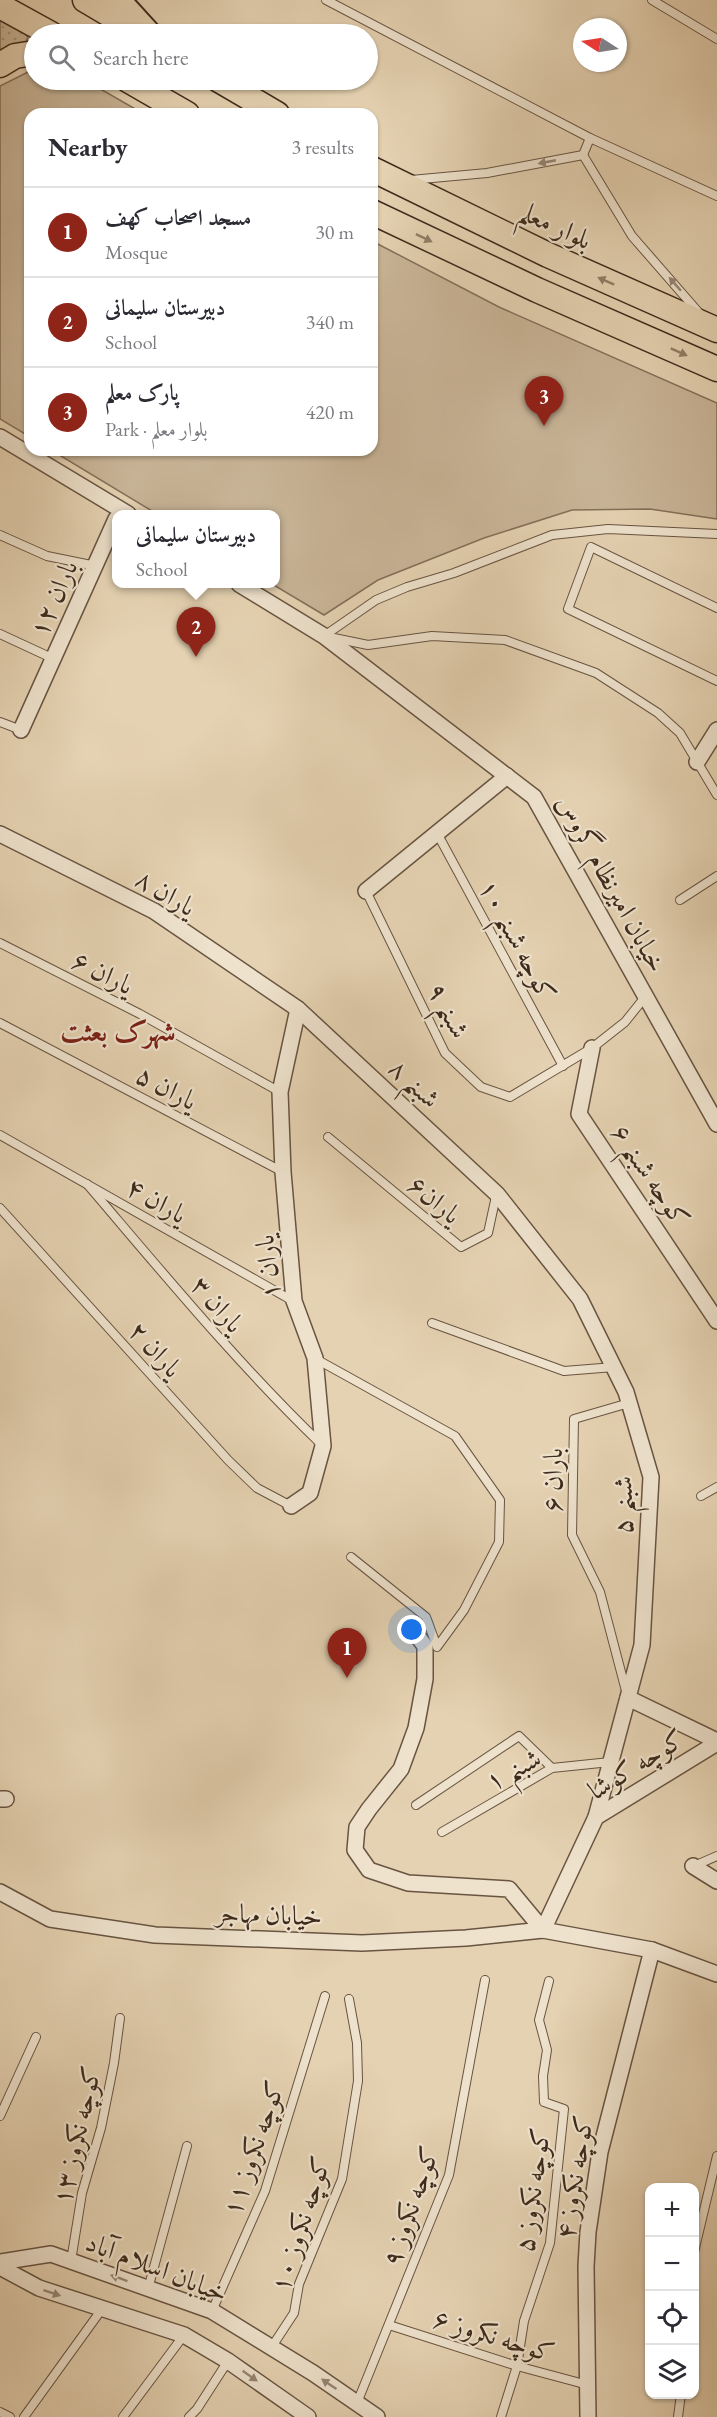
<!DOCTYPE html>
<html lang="en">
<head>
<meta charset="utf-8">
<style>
  body { margin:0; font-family:"EB Garamond",Amiri,serif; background:#f7f7f7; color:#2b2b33 }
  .controls { position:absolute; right:18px; bottom:18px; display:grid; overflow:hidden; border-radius:12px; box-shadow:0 2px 4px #0004 }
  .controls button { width:54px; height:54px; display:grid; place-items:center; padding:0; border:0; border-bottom:2px solid #e1e1e2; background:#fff; color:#2b2b33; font:30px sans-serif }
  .compass { position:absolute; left:573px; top:18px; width:54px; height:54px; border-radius:50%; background:#fff; box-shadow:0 2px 4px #0004; rotate:282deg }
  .you { position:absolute; left:412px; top:1630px; width:21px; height:21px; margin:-15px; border:4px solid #fff; border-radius:50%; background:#1a73e8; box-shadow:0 0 0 9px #1a73e833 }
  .badge { display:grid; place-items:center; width:39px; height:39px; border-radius:50%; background:#8f2418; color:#fff; font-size:20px; font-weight:700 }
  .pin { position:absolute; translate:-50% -50px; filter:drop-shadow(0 2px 3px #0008) }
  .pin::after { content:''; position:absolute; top:32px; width:21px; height:18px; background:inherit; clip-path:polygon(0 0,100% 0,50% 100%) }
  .popup { position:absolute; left:112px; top:510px; width:168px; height:78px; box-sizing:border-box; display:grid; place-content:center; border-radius:12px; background:#fff; filter:drop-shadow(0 2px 4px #0005); font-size:20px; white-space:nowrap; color:#7c7c81 }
  .popup b { font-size:22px; color:#2b2b33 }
  .popup::after { content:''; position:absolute; left:50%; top:100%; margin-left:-12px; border:12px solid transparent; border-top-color:#fff }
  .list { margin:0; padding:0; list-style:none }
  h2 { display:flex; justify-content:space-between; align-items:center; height:78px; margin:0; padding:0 24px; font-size:26px }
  h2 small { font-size:20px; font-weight:400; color:#7c7c81 }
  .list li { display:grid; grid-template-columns:39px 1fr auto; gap:18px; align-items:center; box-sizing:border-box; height:90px; padding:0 24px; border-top:2px solid #e1e1e2 }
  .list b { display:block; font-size:22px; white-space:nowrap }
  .list p { margin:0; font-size:20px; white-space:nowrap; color:#7c7c81 }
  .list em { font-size:20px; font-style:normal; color:#7c7c81 }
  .icon { flex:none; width:33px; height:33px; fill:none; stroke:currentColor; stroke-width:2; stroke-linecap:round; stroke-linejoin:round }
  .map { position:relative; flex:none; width:717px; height:2417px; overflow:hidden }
  .search { position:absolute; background:#fff; box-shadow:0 2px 4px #0004; left:24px; top:24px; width:354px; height:66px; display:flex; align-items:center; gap:15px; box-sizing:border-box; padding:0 21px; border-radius:33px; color:#7c7c81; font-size:22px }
  .panel { position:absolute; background:#fff; box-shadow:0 2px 4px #0004; left:24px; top:108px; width:354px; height:348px; border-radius:18px }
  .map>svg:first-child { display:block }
  .grass { fill:url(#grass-dots); stroke:#84705a; stroke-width:1.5 }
  .park { fill:#c9b598; stroke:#84705a; stroke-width:1.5 }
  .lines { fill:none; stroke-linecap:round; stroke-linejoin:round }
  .lane-casing { stroke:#685441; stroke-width:10 }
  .street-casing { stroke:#685441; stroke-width:18 }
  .primary-casing { stroke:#3e2a1b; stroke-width:27 }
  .highway-casing { stroke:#3e2a1b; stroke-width:32 }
  .lane { stroke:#eee2cd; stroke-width:8 }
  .street { stroke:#eee2cd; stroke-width:15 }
  .primary { stroke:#e5d2b2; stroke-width:24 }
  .highway { stroke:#e5d2b2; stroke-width:28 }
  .oneway { fill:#968674 }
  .oneway2 { fill:#927e66 }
  .labels { text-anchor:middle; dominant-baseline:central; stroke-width:4.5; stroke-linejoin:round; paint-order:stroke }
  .street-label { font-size:27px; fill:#3e2a1b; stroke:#eee2cd }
  .neighbourhood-label { font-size:28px; font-weight:bold; fill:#7a1f14; stroke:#eee2cd }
</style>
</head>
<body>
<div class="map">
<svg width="717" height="2417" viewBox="0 0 717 2417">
  <defs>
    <pattern id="grass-dots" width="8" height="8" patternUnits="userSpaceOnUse" patternTransform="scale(1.5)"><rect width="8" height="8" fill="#c9b598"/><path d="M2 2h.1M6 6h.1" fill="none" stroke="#a5937b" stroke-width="1.8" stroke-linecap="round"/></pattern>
  </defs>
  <rect width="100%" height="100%" fill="#e5d2b2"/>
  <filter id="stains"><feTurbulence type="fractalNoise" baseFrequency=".00333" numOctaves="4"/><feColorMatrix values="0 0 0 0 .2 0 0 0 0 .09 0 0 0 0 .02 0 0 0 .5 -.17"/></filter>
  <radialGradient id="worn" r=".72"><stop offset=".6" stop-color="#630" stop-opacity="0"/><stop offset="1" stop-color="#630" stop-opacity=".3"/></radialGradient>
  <!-- grass -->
  <polygon class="grass" points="0,20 26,34 28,38 26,42 0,51"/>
  <!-- park -->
  <g class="park">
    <polygon points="34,69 34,80 85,80 144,114 30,114 30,437 0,419 0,86"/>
    <polygon points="372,241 499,307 717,403 717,519 650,509 572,510 484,538 378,580 324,615 272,584 276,584 276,514 157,514 51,450 372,450"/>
  </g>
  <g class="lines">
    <defs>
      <g id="lane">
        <polyline points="326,0 590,138 717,196"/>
        <polyline points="652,0 717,39"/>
        <polyline points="583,155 590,138"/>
        <polyline points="411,180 487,173 583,155 632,236 700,314"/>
        <polyline points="0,535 47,556 96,566"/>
        <polyline points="717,608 591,547 568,609 717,681"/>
        <polyline points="0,634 54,659"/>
        <polyline points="324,636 376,600 407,587 454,573 552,535 608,529 717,534"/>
        <polyline points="334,638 368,645 432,636 505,640 596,673 658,713 680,733 717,795"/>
        <polyline points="0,722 21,730"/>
        <polyline points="437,833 563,1066"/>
        <polyline points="366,891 445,1053 481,1087 510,1097 592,1048 625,1022 645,997"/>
        <polyline points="680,900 717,876"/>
        <polyline points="0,943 140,1014 280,1092"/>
        <polyline points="0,1023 283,1172"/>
        <polyline points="0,1135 293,1301"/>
        <polyline points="328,1137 461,1247 488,1233 496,1196"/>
        <path d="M87,1184C163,1273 237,1363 321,1444"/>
        <polyline points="0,1208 228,1460 257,1488 291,1506"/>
        <polyline points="432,1323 564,1371 614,1367"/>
        <polyline points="316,1359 455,1436 500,1500 499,1542 464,1610 437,1647 426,1617 351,1557"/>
        <polyline points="701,1496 717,1487"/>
        <polyline points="626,1691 600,1592 572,1535 574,1419 629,1403"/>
        <polyline points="416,1805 519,1736 552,1768"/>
        <polyline points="442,1832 552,1768 610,1762"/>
        <polyline points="694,1866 717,1856"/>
        <polyline points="0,2116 36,2037"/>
        <polyline points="694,2252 717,2156"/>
        <polyline points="71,2261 82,2193 101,2128 114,2063 120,2018"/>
        <polyline points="148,2289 187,2146"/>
        <polyline points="212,2311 265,2191 325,1996"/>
        <polyline points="389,2325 517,2366 588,2385"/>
        <polyline points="271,2348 294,2313 299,2284 342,2179 358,2081 357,2043 349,1999"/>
        <polyline points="357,2403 449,2175 485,1980"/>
        <polyline points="0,2412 10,2417"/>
        <polyline points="24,2417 102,2309"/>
        <polyline points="123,2417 184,2335"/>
        <polyline points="189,2417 197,2409 228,2361"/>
        <polyline points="501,2417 517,2366 524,2321 550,2243 564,2109 544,2102 543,2076 547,2050 539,2020 549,1981"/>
        <polyline points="678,2417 681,2394"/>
      </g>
      <g id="street">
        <polyline points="0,437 128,514"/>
        <polyline points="239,584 324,636 534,797 717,1124"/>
        <polyline points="21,730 116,519"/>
        <polyline points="697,762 717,730"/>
        <polyline points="0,834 154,911 298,1009 497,1194 580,1299 626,1392 651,1477 642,1645 596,1817"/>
        <polyline points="366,891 507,776"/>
        <polyline points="592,1048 579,1114 717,1321"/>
        <polyline points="291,1506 310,1493 323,1446 315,1358 294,1301 283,1172 280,1092 298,1009"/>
        <polyline points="419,1638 425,1646 425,1679 416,1728 401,1769 369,1809 357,1827 355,1850 369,1870 408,1883 509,1889 543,1930"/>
        <polyline points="628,1698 717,1741"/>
        <polyline points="0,1799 6,1799"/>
        <polyline points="693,1866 717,1881"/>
        <polyline points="0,1892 50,1919 155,1935 362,1943 466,1938 543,1930 652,1950 717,1974"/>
        <polyline points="543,1930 596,1817 717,1743"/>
        <polyline points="0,2262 51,2254 212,2311 313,2373 377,2417"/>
        <polyline points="0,2267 39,2288 184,2335 228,2361 308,2417"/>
        <polyline points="588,2417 586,2266 588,2232 600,2152 652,1950"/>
      </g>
      <g id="primary">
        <polyline points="85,0 134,29"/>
        <polyline points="0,6 51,34"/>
        <polyline points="0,65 15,56 34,53"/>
        <polyline points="128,80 187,114"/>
        <polyline points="219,80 277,114"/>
        <polyline points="372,169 548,255 717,330"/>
        <polyline points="372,212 537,290 717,369"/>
      </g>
      <polyline id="highway" points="115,0 146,34"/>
    </defs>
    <!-- lane casing -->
    <use href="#lane" class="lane-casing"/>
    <!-- street casing -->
    <use href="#street" class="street-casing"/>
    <!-- primary casing -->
    <use href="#primary" class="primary-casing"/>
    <!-- highway casing -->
    <use href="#highway" class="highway-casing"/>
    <!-- lane -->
    <use href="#lane" class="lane"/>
    <!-- street -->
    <use href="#street" class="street"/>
    <!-- primary -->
    <use href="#primary" class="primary"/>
    <!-- highway -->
    <use href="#highway" class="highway"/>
  </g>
  <!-- one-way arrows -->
  <defs><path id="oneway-solid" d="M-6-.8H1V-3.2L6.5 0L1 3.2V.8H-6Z" transform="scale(1.5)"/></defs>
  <g class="oneway">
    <use href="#oneway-solid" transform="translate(547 162) rotate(169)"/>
    <use href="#oneway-solid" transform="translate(675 284) rotate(-131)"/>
    <use href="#oneway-solid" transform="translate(119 2278) rotate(-160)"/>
    <use href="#oneway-solid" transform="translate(52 2293) rotate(18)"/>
    <use href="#oneway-solid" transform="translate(250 2376) rotate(35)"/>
    <use href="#oneway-solid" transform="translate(329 2384) rotate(-146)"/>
  </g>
  <g class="oneway2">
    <use href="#oneway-solid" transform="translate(424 238) rotate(26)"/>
    <use href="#oneway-solid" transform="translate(606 281) rotate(-156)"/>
    <use href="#oneway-solid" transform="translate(679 352) rotate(24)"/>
  </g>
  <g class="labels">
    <!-- street labels -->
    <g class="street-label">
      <text transform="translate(556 225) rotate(25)">بلوار معلم</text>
      <text transform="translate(53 598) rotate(-66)">باران ۱۲</text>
      <text transform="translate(612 883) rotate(61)">خیابان امیرنظام گروس</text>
      <text transform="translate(166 892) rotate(31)">یاران ۸</text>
      <text transform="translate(518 940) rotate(62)">کوچه شبنم ۱۰</text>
      <text transform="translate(103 972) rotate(27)">یاران ۶</text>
      <text transform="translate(449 1010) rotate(62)">شبنم ۹</text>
      <text transform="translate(415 1083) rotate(43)">شبنم ۸</text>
      <text transform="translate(167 1087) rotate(28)">یاران ۵</text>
      <text transform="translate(651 1175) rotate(56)">کوچه شبنم ۶</text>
      <text transform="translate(435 1199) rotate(40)">یاران۶</text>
      <text transform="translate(157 1200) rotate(30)">یاران ۴</text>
      <text transform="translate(267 1267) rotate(-96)">یاران ۱</text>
      <text transform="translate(218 1304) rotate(49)">یاران ۳</text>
      <text transform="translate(156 1349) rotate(48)">یاران ۲</text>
      <text transform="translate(552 1480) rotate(-89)">باران ۶</text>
      <text transform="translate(622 1505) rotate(-90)">شبنم ۵</text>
      <text transform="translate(636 1764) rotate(-32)">کوچه کوشا</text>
      <text transform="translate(513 1769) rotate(-28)">شبنم ۱</text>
      <text transform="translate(269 1914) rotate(2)">خیابان مهاجر</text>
      <text transform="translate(76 2135) rotate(-77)">کوچه نکروز ۱۳</text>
      <text transform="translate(253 2148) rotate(-71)">کوچه نکروز ۱۱</text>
      <text transform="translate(574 2177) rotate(-81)">کوچه نکروز ۴</text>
      <text transform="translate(532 2190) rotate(-82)">کوچه نکروز ۵</text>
      <text transform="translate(410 2206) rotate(-71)">کوچه نکروز ۹</text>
      <text transform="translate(300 2224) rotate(-72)">کوچه نکروز ۱۰</text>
      <text transform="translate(157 2267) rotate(21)">خیابان اسلام آباد</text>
      <text transform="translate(494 2335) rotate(17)">کوچه نکروز ۶</text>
    </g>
    <!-- neighbourhood labels -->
    <g class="neighbourhood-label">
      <text x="118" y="1031">شهرک بعثت</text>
    </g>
  </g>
  <rect width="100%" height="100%" filter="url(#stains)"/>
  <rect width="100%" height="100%" fill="url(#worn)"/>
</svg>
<div class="controls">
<button>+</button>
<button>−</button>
<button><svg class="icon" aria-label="locate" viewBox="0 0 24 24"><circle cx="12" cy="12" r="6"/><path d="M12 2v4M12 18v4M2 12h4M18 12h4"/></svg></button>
<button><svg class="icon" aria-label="layers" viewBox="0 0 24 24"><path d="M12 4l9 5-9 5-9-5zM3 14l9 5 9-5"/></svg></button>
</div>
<svg class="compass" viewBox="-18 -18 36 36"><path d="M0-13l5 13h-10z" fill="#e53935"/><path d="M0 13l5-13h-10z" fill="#7c7c81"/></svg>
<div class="you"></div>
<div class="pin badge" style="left:347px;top:1678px">1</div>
<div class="pin badge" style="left:196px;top:657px">2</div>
<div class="popup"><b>دبیرستان سلیمانی</b>School</div>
<div class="pin badge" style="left:544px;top:426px">3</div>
<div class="search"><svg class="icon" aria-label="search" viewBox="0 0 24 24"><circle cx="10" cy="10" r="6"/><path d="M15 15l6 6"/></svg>Search here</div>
<section class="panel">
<h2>Nearby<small>3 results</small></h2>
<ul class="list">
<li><span class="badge">1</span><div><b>مسجد اصحاب کهف</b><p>Mosque</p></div><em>30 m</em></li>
<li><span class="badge">2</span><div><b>دبیرستان سلیمانی</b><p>School</p></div><em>340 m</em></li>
<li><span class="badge">3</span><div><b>پارک معلم</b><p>Park · بلوار معلم</p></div><em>420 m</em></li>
</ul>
</section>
</div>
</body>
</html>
